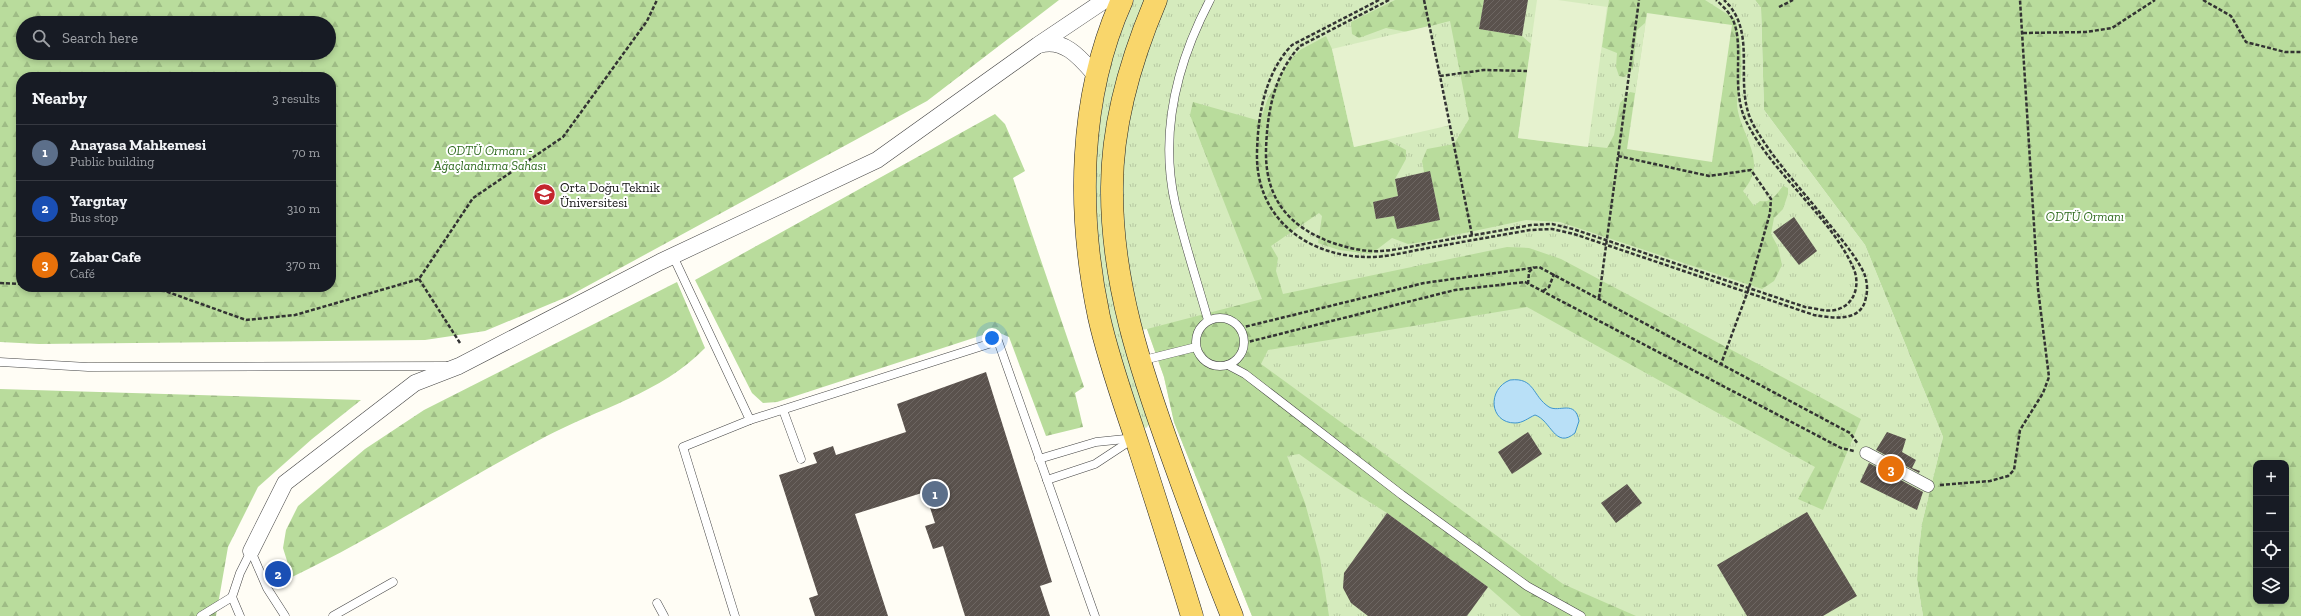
<!DOCTYPE html>
<html lang="en">
<head>
<meta charset="utf-8">
<style>
  body { margin:0; font-family:"Zilla Slab",serif; background:#242831; color:#f1f3f6 }
  .controls { position:absolute; right:12px; bottom:12px; display:grid; overflow:hidden; border-radius:8px; box-shadow:0 2px 6px #0003 }
  .controls button { width:36px; height:36px; display:grid; place-items:center; padding:0; border:0; border-bottom:1px solid #363941; background:#171b24; color:#f1f3f6; font:20px sans-serif }
  .you { position:absolute; left:992px; top:338px; width:14px; height:14px; margin:-10px; border:3px solid #fff; border-radius:50%; background:#1a73e8; box-shadow:0 0 0 6px #1a73e833 }
  .badge { display:grid; place-items:center; width:26px; height:26px; border-radius:50%; background:#7c3aed; color:#fff; font-size:13px; font-weight:700 }
  .pin { position:absolute; translate:-50% -50%; border:2px solid #fff; box-shadow:0 1px 4px #0006 }
  .list { margin:0; padding:0; list-style:none }
  h2 { display:flex; justify-content:space-between; align-items:center; height:52px; margin:0; padding:0 16px; font-size:17px }
  h2 small { font-size:13px; font-weight:400; color:#9ea1a6 }
  .list li { display:grid; grid-template-columns:26px 1fr auto; gap:12px; align-items:center; box-sizing:border-box; height:56px; padding:0 16px; border-top:1px solid #363941 }
  .list b { display:block; font-size:15px; white-space:nowrap }
  .list p { margin:0; font-size:13px; white-space:nowrap; color:#9ea1a6 }
  .list em { font-size:13px; font-style:normal; color:#9ea1a6 }
  .icon { flex:none; width:22px; height:22px; fill:none; stroke:currentColor; stroke-width:2; stroke-linecap:round; stroke-linejoin:round }
  .map { position:relative; flex:none; width:2301px; height:616px; overflow:hidden }
  .search { position:absolute; background:#171b24; box-shadow:0 2px 6px #0003; left:16px; top:16px; width:320px; height:44px; display:flex; align-items:center; gap:10px; box-sizing:border-box; padding:0 14px; border-radius:22px; color:#9ea1a6; font-size:15px }
  .panel { position:absolute; background:#171b24; box-shadow:0 2px 6px #0003; left:16px; top:72px; width:320px; height:220px; border-radius:16px }
  .map>svg:first-child { display:block }
  .grass { fill:url(#grass-tufts) }
  .forest { fill:url(#forest-firs); fill-rule:evenodd }
  .pitch { fill:#e6f2cf }
  .water { fill:#b9e0f7; stroke:#3f96cf }
  .building { fill:url(#building-hatch) }
  .lines { fill:none; stroke-linecap:round; stroke-linejoin:round }
  .service-casing { stroke:#444; stroke-width:9 }
  .pedestrian-casing { stroke:#444; stroke-width:13 }
  .minor-casing { stroke:#444; stroke-width:17 }
  .primary-casing { stroke:#222; stroke-width:23 }
  .path { stroke:#333; stroke-width:2.5; stroke-dasharray:4 2; stroke-linecap:butt }
  .service { stroke:#fff; stroke-width:8 }
  .pedestrian { stroke:#fff; stroke-width:12 }
  .minor { stroke:#fff; stroke-width:16 }
  .primary { stroke:#f9d66b; stroke-width:22 }
  .labels { text-anchor:middle; dominant-baseline:central; stroke-width:4; stroke-linejoin:round; paint-order:stroke }
  .park-label { font-size:13px; font-style:italic; fill:#2f6b1f; stroke:#fff }
  .poi-label { font-size:13px; fill:#111; stroke:#fff; text-anchor:start }
</style>
</head>
<body>
<div class="map">
<svg width="2301" height="616" viewBox="0 0 2301 616">
  <defs>
    <pattern id="grass-tufts" width="24" height="20" patternUnits="userSpaceOnUse"><rect width="24" height="20" fill="#d5ebbd"/><path d="M3 7l-1-3M5 7V3M7 7l1-3M15 17l-1-3M17 17v-4M19 17l1-3" fill="none" stroke="#b6c8a1"/></pattern>
    <pattern id="forest-firs" width="22" height="20" patternUnits="userSpaceOnUse"><rect width="22" height="20" fill="#b9dc9c"/><path d="M5 1l3.5 6h-7zM16 11l3.5 6h-7z" fill="#9ebc85"/></pattern>
    <pattern id="building-hatch" width="6" height="6" patternUnits="userSpaceOnUse"><rect width="6" height="6" fill="#5a524d"/><path d="M-1 1l2-2M0 6l6-6M5 7l2-2" fill="none" stroke="#6d6662"/></pattern>
  </defs>
  <rect width="100%" height="100%" fill="#fffdf5"/>
  <!-- grass -->
  <g class="grass">
    <polygon points="1134,0 1148,0 1107,143 1151,423 1146,428 1142,426 1112,328 1099,261 1094,155 1111,58"/>
    <polygon points="1156,0 1755,0 1761,8 1764,110 1865,245 1943,437 1922,523 1918,557 1917,580 1923,616 1252,616 1174,422 1164,377 1147,329 1131,332 1112,187"/>
  </g>
  <!-- forest -->
  <g class="forest">
    <path d="M0,0H1059L927,101L569,296L485,331L425,340L39,344L0,342ZM23,23H329V53H23ZM21,77H331V287H21Z"/>
    <path d="M1395,0H1484L1479,29L1522,36L1531,44L1518,138L1607,148L1614,135L1620,103L1630,92L1635,93L1627,149L1647,13L1645,23L1637,30L1633,69L1624,77L1619,76L1616,67L1617,53L1602,47L1609,0H1705L1735,19C1741,38 1742,57 1741,77C1740,86 1737,95 1737,104C1739,135 1770,160 1743,191L1754,206L1760,201C1771,203 1776,195 1783,186L1788,188V194L1783,209L1774,218L1771,234L1778,247L1782,265L1774,281L1762,289L1560,222L1526,220L1422,242L1408,244L1392,238L1371,254L1339,250L1318,243L1322,216L1319,213L1271,246L1278,258L1276,271L1283,294L1507,247L1529,248L1561,259L1861,419L1823,510L1798,499L1815,467L1527,307L1268,350L1261,364L1563,584L1636,616H1521L1488,587L1387,513L1344,486L1299,454L1287,456L1305,503L1320,558L1329,616H1252L1174,422L1164,377L1147,329L1262,299L1190,115L1193,102L1260,121L1268,98L1291,59L1300,50L1326,36L1332,49L1354,147L1387,140L1406,150V159L1395,179L1398,196L1373,202L1376,219L1394,216L1397,229L1440,220L1430,172H1424L1422,161L1427,149L1454,144L1469,119L1450,21L1407,32L1386,28L1359,38L1352,34L1351,22Z"/>
    <path d="M1755,0H2301V616H1923L1917,580L1918,557L1922,523L1943,437L1865,245L1764,110L1761,8ZM2256,463H2286V601H2256Z"/>
    <polygon points="995,114 1005,124 1025,171 1013,178 1084,387 1075,393 1083,427 1046,436 1009,337 995,331 777,402 763,403 752,393 695,280"/>
    <path d="M677,282L705,348C662,393 597,409 543,438C458,483 378,536 292,577L283,548L286,530L298,506L365,449L424,410Z"/>
    <polygon points="0,389 361,400 312,439 258,487 228,547 216,616 0,616"/>
  </g>
  <!-- pitch -->
  <g class="pitch">
    <polygon points="1537,0 1558,0 1607,7 1588,147 1518,138"/>
    <polygon points="1647,13 1732,25 1712,162 1627,149"/>
    <polygon points="1429,26 1451,125 1354,147 1332,49"/>
  </g>
  <!-- water -->
  <path class="water" d="M1510,380C1535,377 1532,396 1549,407C1559,413 1575,399 1579,421L1575,433C1555,450 1551,420 1535,415C1528,418 1523,423 1515,423C1489,423 1487,389 1510,380Z"/>
  <!-- building -->
  <g class="building">
    <polygon points="1484,0 1528,0 1522,36 1479,29"/>
    <polygon points="1430,171 1440,220 1397,229 1394,216 1376,219 1373,202 1398,196 1395,179"/>
    <polygon points="1794,217 1817,251 1799,265 1773,232"/>
    <polygon points="986,372 1052,582 1040,586 1050,616 965,616 943,546 933,549 925,526 935,523 925,492 855,514 888,616 815,616 809,598 818,595 779,475 817,463 813,453 833,446 836,455 906,432 897,404"/>
    <polygon points="1528,432 1542,454 1512,474 1498,452"/>
    <polygon points="1887,432 1906,439 1902,452 1916,460 1912,468 1920,471 1919,473 1876,450"/>
    <polygon points="1869,463 1923,492 1917,510 1860,482"/>
    <polygon points="1627,484 1642,503 1616,523 1601,503"/>
    <polygon points="1807,512 1857,596 1823,616 1747,616 1717,565"/>
    <polygon points="1387,513 1488,587 1467,616 1368,616 1351,603 1343,588 1344,573"/>
  </g>
  <g class="lines">
    <defs>
      <g id="service">
        <polyline points="673,256 750,420 683,447 735,616"/>
        <circle cx="1220" cy="342" r="24"/>
        <path d="M1208,320C1197,281 1184,242 1175,203C1159,131 1177,63 1210,0"/>
        <polyline points="1140,361 1196,347"/>
        <polyline points="0,362 88,367 448,366"/>
        <polyline points="1228,365 1245,374 1402,495 1527,586 1581,616"/>
        <polyline points="783,410 801,459"/>
        <polyline points="750,420 998,341 1095,616"/>
        <polyline points="1039,459 1096,442 1135,438"/>
        <polyline points="1047,480 1095,464 1133,439"/>
        <polyline points="251,551 267,588 285,616"/>
        <polyline points="657,603 664,616"/>
        <polyline points="201,616 232,597"/>
        <polyline points="240,616 232,597 240,573 251,551"/>
        <polyline points="333,616 393,582"/>
      </g>
      <polyline id="pedestrian" points="1866,453 1928,486"/>
      <g id="minor">
        <path d="M1039,45C1065,37 1082,60 1097,77"/>
        <polyline points="251,551 285,483 415,383 459,366 660,262 877,160 1038,45 1105,0"/>
      </g>
      <g id="primary">
        <path d="M1122,0C1078,98 1077,213 1099,317C1109,362 1125,405 1139,448C1157,504 1175,560 1192,616"/>
        <path d="M1156,0C1131,59 1112,122 1112,187C1111,282 1141,371 1173,459C1192,512 1211,564 1232,616"/>
      </g>
    </defs>
    <!-- service casing -->
    <use href="#service" class="service-casing"/>
    <!-- pedestrian casing -->
    <use href="#pedestrian" class="pedestrian-casing"/>
    <!-- minor casing -->
    <use href="#minor" class="minor-casing"/>
    <!-- primary casing -->
    <use href="#primary" class="primary-casing"/>
    <!-- path -->
    <g class="path">
      <path d="M1379,0L1292,45C1265,73 1258,114 1257,152C1255,220 1310,259 1374,257C1392,256 1411,251 1428,248C1462,242 1496,236 1530,230L1552,229L1574,234L1814,315C1833,318 1862,323 1866,297C1868,290 1867,280 1864,273C1855,255 1842,240 1829,224C1804,192 1774,161 1754,126C1731,86 1760,33 1724,0"/>
      <path d="M1389,0L1300,46C1274,74 1267,113 1266,150C1265,199 1289,227 1333,243C1348,248 1365,252 1381,251C1399,250 1417,245 1435,242C1467,236 1499,231 1531,225L1552,224L1573,229L1805,307C1814,308 1826,312 1835,310C1855,306 1861,284 1853,267C1829,215 1773,174 1747,123C1729,89 1746,45 1732,18C1728,11 1722,5 1716,0"/>
      <polyline points="1424,0 1440,76"/>
      <polyline points="2203,0 2231,16 2246,42 2285,52 2301,52"/>
      <polyline points="1779,7 1793,0"/>
      <polyline points="2023,33 2086,32 2112,28 2155,0"/>
      <polyline points="1618,156 1709,176 1751,170 1771,199 1770,213 1749,288 1721,364"/>
      <polyline points="1472,235 1440,76 1484,70 1527,71"/>
      <polyline points="419,279 460,343"/>
      <polyline points="0,283 21,284"/>
      <polyline points="1528,284 1529,272 1534,267"/>
      <polyline points="83,287 165,291 246,320 295,315 419,279 473,198 563,137 647,21 657,0"/>
      <polyline points="1543,291 1549,287 1554,274"/>
      <polyline points="1599,298 1639,0"/>
      <polyline points="1240,328 1424,283 1539,267 1850,433 1858,444"/>
      <polyline points="1244,343 1455,290 1525,282 1841,448 1854,451"/>
      <polyline points="1940,485 1990,481 2008,476 2014,470 2020,430 2043,393 2049,377 2038,289 2020,0"/>
    </g>
    <!-- service -->
    <use href="#service" class="service"/>
    <!-- pedestrian -->
    <use href="#pedestrian" class="pedestrian"/>
    <!-- minor -->
    <use href="#minor" class="minor"/>
    <!-- primary -->
    <use href="#primary" class="primary"/>
  </g>
  <!-- icons -->
  <defs>
    <symbol id="university-disc" viewBox="-11 -11 22 22"><circle r="9.5" fill="#c4262e" stroke="#fff"/><path d="M0-5L7-2L0 1L-7-2ZM-4 1L0 2.5L4 1V4Q0 6-4 4Z" fill="#fff"/></symbol>
  </defs>
  <g fill-rule="evenodd">
    <use href="#university-disc" x="532" y="182" width="25" height="25"/>
  </g>
  <g class="labels">
    <!-- park labels -->
    <g class="park-label">
      <text x="490" y="150">ODTÜ Ormanı -<tspan x="490" dy="15">Ağaçlandırma Sahası</tspan></text>
      <text x="2085" y="216">ODTÜ Ormanı</text>
    </g>
    <!-- poi labels -->
    <g class="poi-label">
      <text x="560" y="187">Orta Doğu Teknik<tspan x="560" dy="15">Üniversitesi</tspan></text>
    </g>
  </g>
</svg>
<div class="controls">
<button>+</button>
<button>−</button>
<button><svg class="icon" aria-label="locate" viewBox="0 0 24 24"><circle cx="12" cy="12" r="6"/><path d="M12 2v4M12 18v4M2 12h4M18 12h4"/></svg></button>
<button><svg class="icon" aria-label="layers" viewBox="0 0 24 24"><path d="M12 4l9 5-9 5-9-5zM3 14l9 5 9-5"/></svg></button>
</div>
<div class="you"></div>
<div class="pin badge" style="left:935px;top:494px;background:#5c6f8a">1</div>
<div class="pin badge" style="left:278px;top:574px;background:#1a4fb4">2</div>
<div class="pin badge" style="left:1891px;top:469px;background:#e8710a">3</div>
<div class="search"><svg class="icon" aria-label="search" viewBox="0 0 24 24"><circle cx="10" cy="10" r="6"/><path d="M15 15l6 6"/></svg>Search here</div>
<section class="panel">
<h2>Nearby<small>3 results</small></h2>
<ul class="list">
<li><span class="badge" style="background:#5c6f8a">1</span><div><b>Anayasa Mahkemesi</b><p>Public building</p></div><em>70 m</em></li>
<li><span class="badge" style="background:#1a4fb4">2</span><div><b>Yargıtay</b><p>Bus stop</p></div><em>310 m</em></li>
<li><span class="badge" style="background:#e8710a">3</span><div><b>Zabar Cafe</b><p>Café</p></div><em>370 m</em></li>
</ul>
</section>
</div>
</body>
</html>
